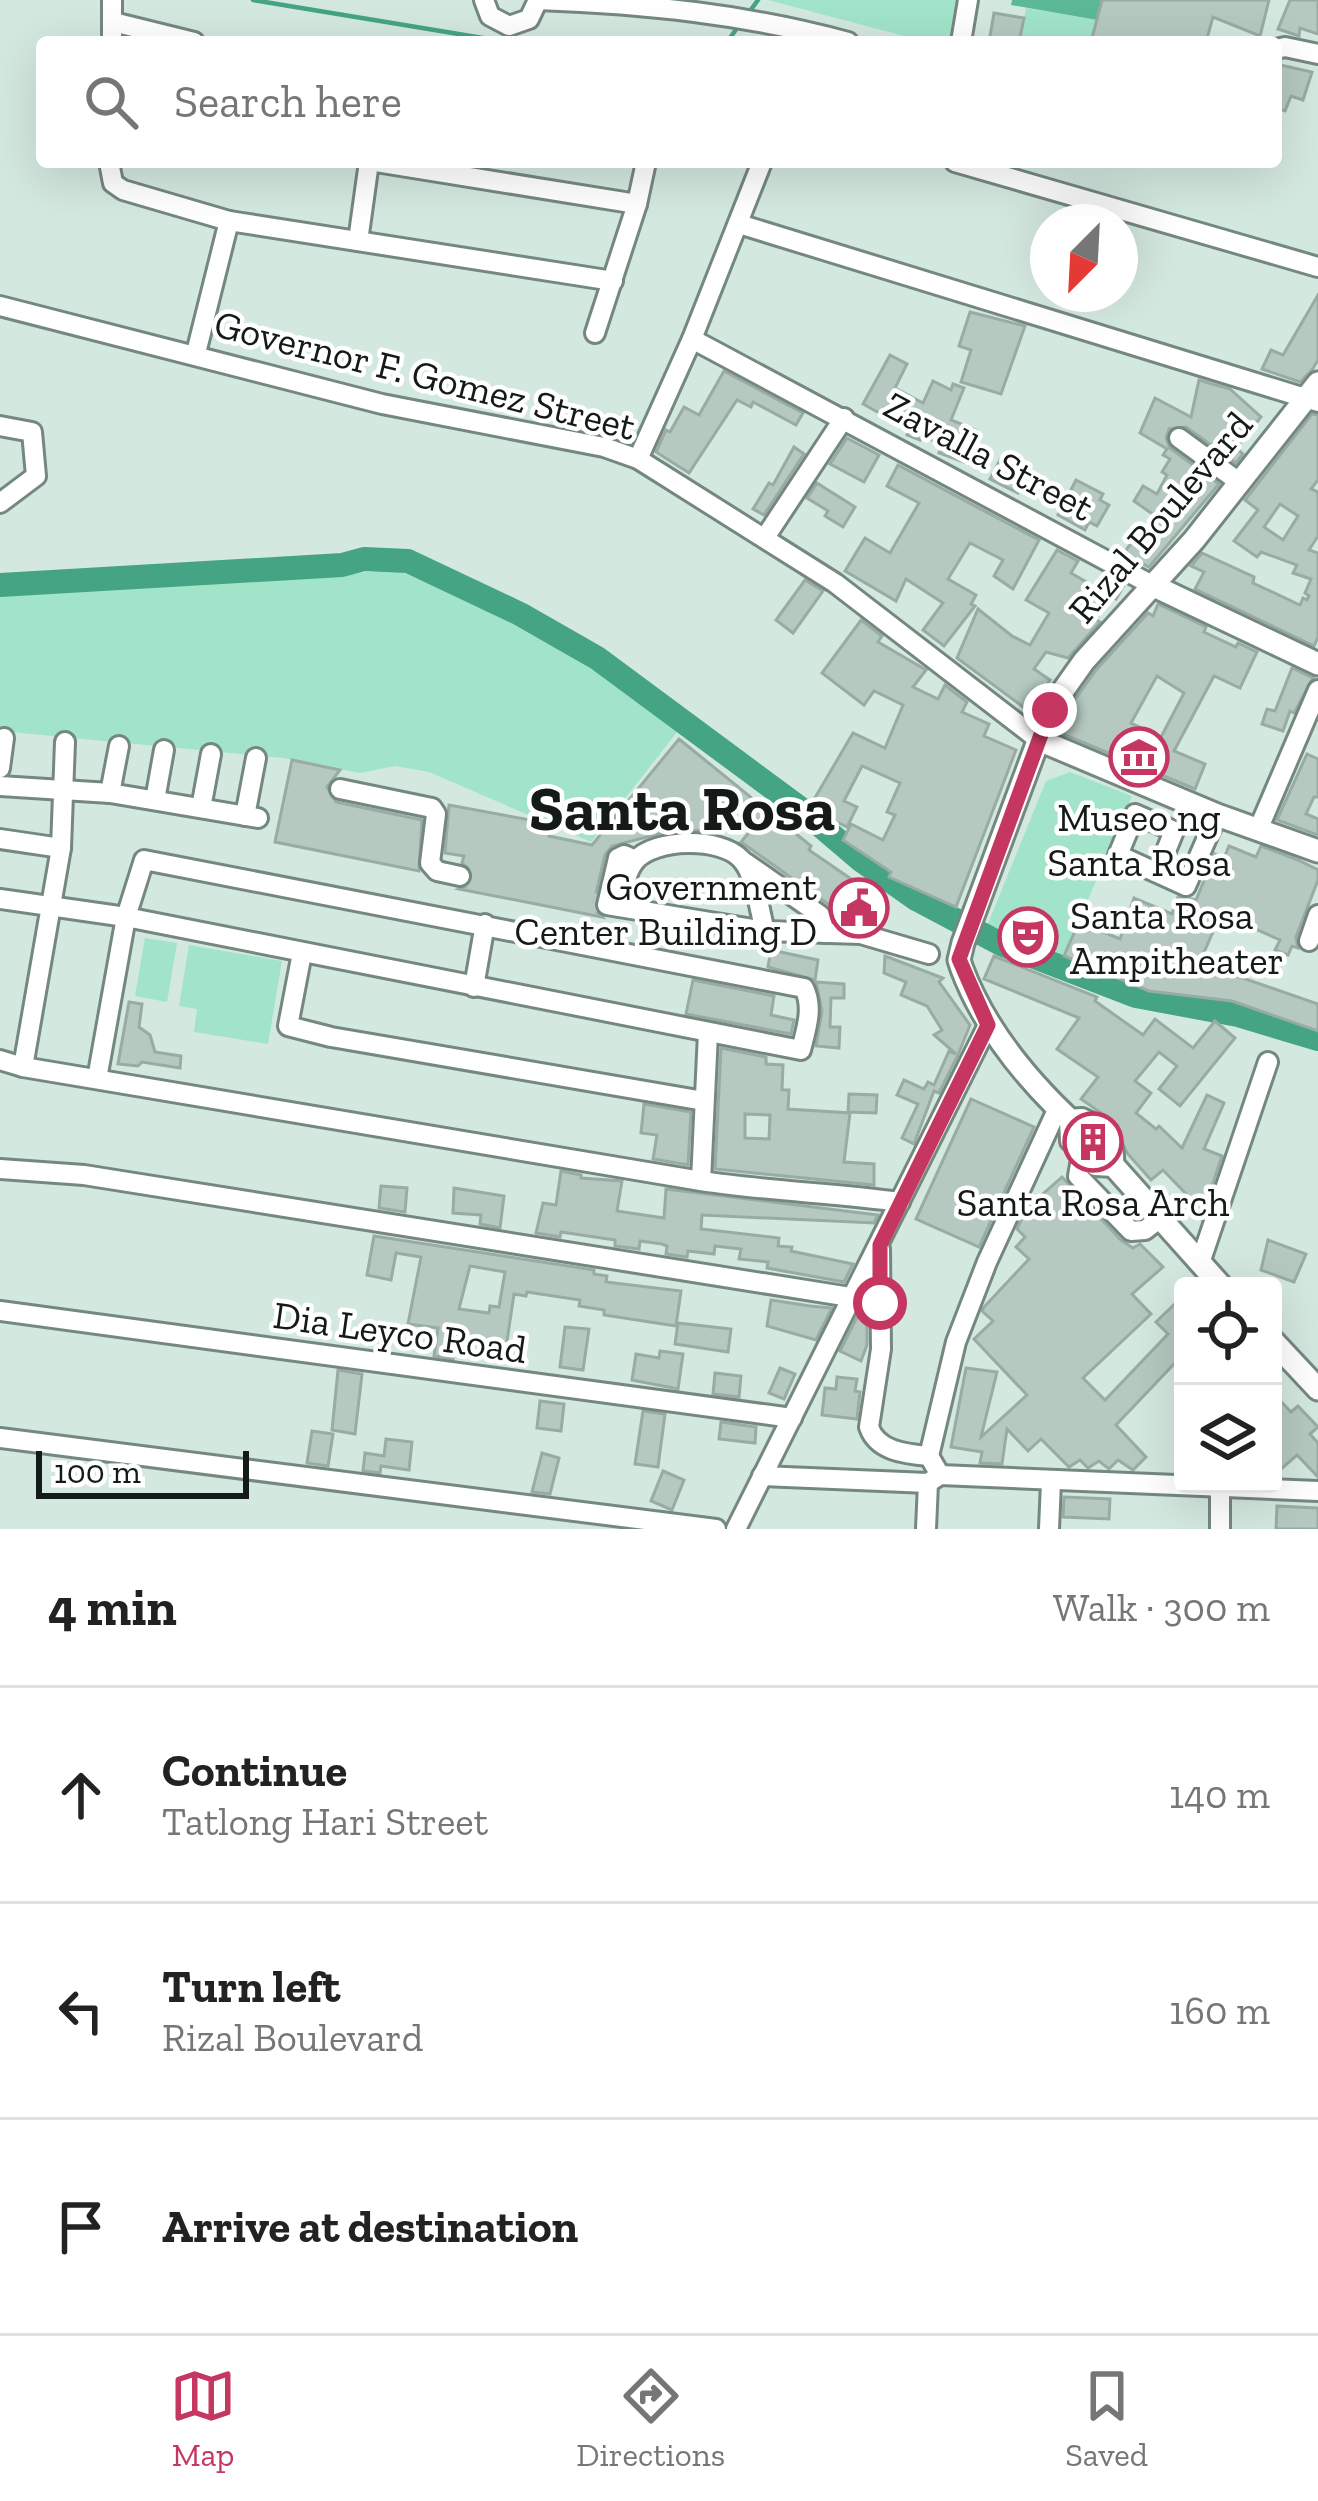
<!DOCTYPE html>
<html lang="en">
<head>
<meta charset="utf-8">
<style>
  body { margin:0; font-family:"Zilla Slab",serif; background:#f6f6f6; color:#222 }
  .controls { position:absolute; right:36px; bottom:36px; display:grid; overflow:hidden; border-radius:12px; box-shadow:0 12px 48px #0002 }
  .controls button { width:108px; height:108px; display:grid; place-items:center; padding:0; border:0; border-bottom:3px solid #e0e0e0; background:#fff; color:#222; font:60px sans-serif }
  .compass { position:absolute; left:1030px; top:204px; width:108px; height:108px; border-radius:50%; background:#fff; box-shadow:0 12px 48px #0002; rotate:204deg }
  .scale { position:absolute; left:36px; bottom:30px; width:213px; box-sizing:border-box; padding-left:12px; border:6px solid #131a17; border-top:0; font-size:33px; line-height:42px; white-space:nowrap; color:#131a17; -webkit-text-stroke:9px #fff; paint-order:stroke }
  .stop { position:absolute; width:36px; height:36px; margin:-27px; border:9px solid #c53761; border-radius:50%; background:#fff }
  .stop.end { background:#c53761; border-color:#fff; box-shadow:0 3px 12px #0008 }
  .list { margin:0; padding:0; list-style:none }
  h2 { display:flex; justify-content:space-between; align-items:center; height:156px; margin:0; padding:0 48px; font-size:51px }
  h2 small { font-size:39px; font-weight:400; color:#767676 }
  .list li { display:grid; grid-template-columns:78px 1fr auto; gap:36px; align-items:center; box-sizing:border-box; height:216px; padding:0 48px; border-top:3px solid #e0e0e0 }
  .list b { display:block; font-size:45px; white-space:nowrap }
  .list p { margin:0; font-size:39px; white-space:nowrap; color:#767676 }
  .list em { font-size:39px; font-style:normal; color:#767676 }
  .icon { flex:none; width:66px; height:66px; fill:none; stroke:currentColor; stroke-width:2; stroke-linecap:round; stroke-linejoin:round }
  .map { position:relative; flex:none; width:1318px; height:1529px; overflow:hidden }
  .search { position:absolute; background:#fff; box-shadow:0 12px 48px #0002; left:36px; right:36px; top:36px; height:132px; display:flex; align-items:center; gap:30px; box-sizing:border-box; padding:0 42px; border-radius:12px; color:#767676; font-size:45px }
  .sheet { height:804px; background:#fff }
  nav { display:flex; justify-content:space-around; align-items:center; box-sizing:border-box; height:168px; border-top:3px solid #e0e0e0; background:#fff; font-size:33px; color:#767676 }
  nav a { display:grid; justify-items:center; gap:6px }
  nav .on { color:#c53761 }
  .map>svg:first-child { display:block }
  .green { fill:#a1e4c9 }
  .forest { fill:#5bb997 }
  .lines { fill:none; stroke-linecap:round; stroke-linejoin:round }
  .stream { stroke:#45a483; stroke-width:4.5 }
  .river { stroke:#45a483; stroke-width:24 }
  .building { fill:#b5c9c0; stroke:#98aca3; stroke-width:3; fill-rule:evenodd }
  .minor-tunnel { stroke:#b6c9c1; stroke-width:18; stroke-dasharray:18 9; stroke-linecap:butt }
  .minor-casing { stroke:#758880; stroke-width:24 }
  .major-casing { stroke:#758880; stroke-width:27 }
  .minor { stroke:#fff; stroke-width:18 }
  .major { stroke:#fff; stroke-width:21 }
  .route { stroke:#c53761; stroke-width:15 }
  .labels { text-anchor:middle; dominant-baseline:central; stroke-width:9; stroke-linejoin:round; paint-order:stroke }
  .street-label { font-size:39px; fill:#131a17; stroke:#fff }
  .poi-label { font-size:39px; fill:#131a17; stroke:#fff }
  .town-label { font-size:63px; font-weight:bold; fill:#131a17; stroke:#fff }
</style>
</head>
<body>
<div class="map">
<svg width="1318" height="1529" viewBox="0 0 1318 1529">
  <rect width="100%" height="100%" fill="#d3e8df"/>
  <!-- green -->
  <g class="green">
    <polygon points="768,0 964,0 956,42 927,42"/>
    <polygon points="1026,8 1097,20 1091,42 1020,42"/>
    <path d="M406,569L534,627L677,732L591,842L429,772L395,766L360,773L283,758L0,731V591L306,574C340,577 372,570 406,569Z"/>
    <polygon points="1070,772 1132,796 1064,956 987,926 1046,781"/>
    <polygon points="145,938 177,943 167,1002 135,996"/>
    <polygon points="189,945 282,961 268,1044 194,1032 197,1009 179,1006"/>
  </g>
  <!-- forest -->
  <polygon class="forest" points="1012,0 1102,0 1097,20 1011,5"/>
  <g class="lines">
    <!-- stream -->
    <g class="stream">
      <polyline points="253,0 507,42"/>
      <polyline points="747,15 758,0"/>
      <polyline points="727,42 740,24"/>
    </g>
    <!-- river -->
    <polyline class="river" points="0,585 342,565 364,559 408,561 520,614 597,658 801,809 862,861 916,899 1001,944 1136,996 1238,1015 1318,1039"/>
  </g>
  <!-- building -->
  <g class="building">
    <polygon points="1102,0 1269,0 1260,36 1213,17 1206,42 1091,42"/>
    <polygon points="1290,0 1318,0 1318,34 1300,28 1299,36 1278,29"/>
    <polygon points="994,13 1024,18 1019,42 989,42"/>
    <polygon points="1276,64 1312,72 1303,100 1291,96 1285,111 1276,108"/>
    <polygon points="1318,295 1318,360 1312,370 1300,382 1262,369 1271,350 1283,355"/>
    <polygon points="970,312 1025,326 1001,394 961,382 971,350 959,346"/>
    <polygon points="890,355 907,364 895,388 923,403 933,381 951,390 953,384 964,388 951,420 976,430 964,462 939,453 942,446 922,434 920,440 907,435 913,422 884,408 881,414 863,404"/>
    <polygon points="724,371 803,413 796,425 753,402 751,407 737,400 689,473 656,452 666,430 670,432 684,407 699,415"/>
    <polygon points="1199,380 1230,389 1261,417 1236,448 1243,454 1236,463 1186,427 1169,429 1166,438 1170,448 1219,484 1149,567 1124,554 1137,533 1145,539 1158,518 1134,501 1143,486 1157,494 1167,475 1162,472 1170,459 1163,455 1167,449 1140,433 1155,398 1191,417"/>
    <path d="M1312,414L1318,415V480L1311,489L1318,492V536L1309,550L1318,553V637L1314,646L1195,589L1204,572L1191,566L1202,553L1254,577L1253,583L1300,605L1303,598L1307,600L1309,596L1305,593L1311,579L1293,573L1297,565L1261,552L1257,557L1234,541L1258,510L1245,500ZM1280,504L1298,516L1283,540L1264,527Z"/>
    <polygon points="847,438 879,455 864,482 830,464"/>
    <polygon points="794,447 804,454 764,515 753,509 769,483 773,485"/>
    <polygon points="1001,458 1029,472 1018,493 990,479"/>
    <polygon points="898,465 1039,540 1013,589 994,576 1003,560 970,543 948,579 976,595 971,604 975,606 944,646 923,630 943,603 906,579 896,601 845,571 865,538 890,553 919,503 887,486"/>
    <polygon points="1076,480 1103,494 1100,500 1109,505 1097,526 1089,522 1085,530 1058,515"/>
    <polygon points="817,483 855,507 843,527 825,516 828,511 807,498"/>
    <polygon points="1057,550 1078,561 1071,573 1095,587 1103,574 1124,585 1116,599 1108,595 1095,619 1100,622 1068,658 1046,652 1034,669 1050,680 1030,712 957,658 978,609 1012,636 1030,645 1049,613 1026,600"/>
    <polygon points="805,580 823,591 793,633 776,620"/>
    <path d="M1158,604L1206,627L1204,632L1236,647L1238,643L1257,652L1240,688L1214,676L1174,751L1205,764L1195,789L1058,732L1063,716L1096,670L1148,613L1153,616ZM1157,676L1184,693L1161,737L1131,723Z"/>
    <polygon points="861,620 882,636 878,642 926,670 913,687 938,699 945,685 967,702 962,712 989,724 984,736 1016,750 956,907 889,877 891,872 843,840 851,824 883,840 895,815 887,812 900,783 862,766 844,801 857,807 847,827 809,808 853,733 885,748 903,705 874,691 864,705 822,673"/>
    <polygon points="1292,668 1313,678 1294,713 1290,711 1283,731 1262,724 1267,709 1275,711"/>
    <polygon points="679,739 811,846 809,850 886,903 874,924 835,920 828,904 741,842 752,829 670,831 612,846 605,855 594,902 595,910 602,917 459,889 471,884 473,873 462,863 464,856 445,853 449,805 541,822 540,828 550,831 549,836 592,845"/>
    <polygon points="1307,754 1318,759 1318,797 1314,797 1306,814 1318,819 1318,835 1277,820"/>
    <polygon points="292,760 340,770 327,787 336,802 422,820 419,871 275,842"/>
    <polygon points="1229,846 1256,857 1261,846 1298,860 1318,870 1318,880 1296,937 1298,948 1292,946 1288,955 1275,950 1280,940 1221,914 1197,968 1234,975 1318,1004 1318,1031 1232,1001 1149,991 1064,956 1079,922 1120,939 1134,898 1172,914 1178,897 1196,900 1215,854 1224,858"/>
    <polygon points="771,950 818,960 815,980 768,967"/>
    <polygon points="885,956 943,978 939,982 970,1025 958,1055 939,1093 934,1091 914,1144 902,1138 918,1104 897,1095 904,1080 924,1089 928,1082 934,1085 949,1051 956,1054 934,1035 942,1030 927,1006 901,995 906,982 884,973"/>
    <polygon points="994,956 1097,997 1095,1001 1143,1035 1155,1019 1193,1048 1215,1021 1235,1038 1180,1106 1159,1089 1177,1066 1159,1052 1135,1081 1151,1093 1136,1113 1156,1129 1159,1126 1182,1148 1207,1095 1224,1103 1204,1149 1222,1156 1201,1219 1188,1206 1191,1199 1163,1170 1151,1180 1127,1153 1114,1122 1081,1099 1098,1077 1057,1049 1079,1018 984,979"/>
    <polygon points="693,980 774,996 771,1015 794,1020 791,1034 686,1014"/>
    <polygon points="816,982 844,984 844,998 831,998 830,1027 840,1027 839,1048 816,1046 822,1011"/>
    <polygon points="129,1002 142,1004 139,1027 150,1035 155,1052 181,1056 180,1068 142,1062 138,1066 118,1064"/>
    <path d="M721,1048L766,1057V1064L783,1065L782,1090H789L788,1109L850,1113L844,1162L874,1164V1185L715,1169ZM745,1114L770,1115L769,1139L745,1138Z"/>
    <polygon points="849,1094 877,1095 876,1113 848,1112"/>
    <polygon points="971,1099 1034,1127 979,1247 916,1219"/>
    <polygon points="644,1104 691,1112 688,1165 653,1159 657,1135 641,1133"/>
    <polygon points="561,1171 581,1175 581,1178 622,1181 617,1211 664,1218 666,1189 878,1215 874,1223 702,1215 701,1229 779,1238 778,1246 792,1247 791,1251 853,1264 844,1282 767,1268 768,1262 739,1259 741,1249 715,1246 714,1254 688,1251 687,1257 666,1254 667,1246 662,1244 640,1241 639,1249 615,1246 615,1240 561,1232 560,1237 536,1233 543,1203 556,1205"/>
    <polygon points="1062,1177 1121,1240 1133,1248 1140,1244 1163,1267 1132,1294 1151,1314 1083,1378 1105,1400 1168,1334 1156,1322 1183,1296 1183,1374 1174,1364 1116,1425 1146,1457 1133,1470 1118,1460 1109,1469 1099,1461 1088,1468 1080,1460 1069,1467 1041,1439 1028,1451 1007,1429 1002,1464 980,1463 982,1452 951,1447 966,1368 997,1372 981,1437 1027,1395 974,1339 993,1321 982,1311 984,1307 1029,1259 1016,1247 1025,1237 1017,1229 1026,1209"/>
    <polygon points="381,1186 407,1188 405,1212 379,1208"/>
    <polygon points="454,1188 504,1196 500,1228 480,1224 481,1215 453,1213"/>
    <path d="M374,1236L594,1270V1274L607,1276L606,1282L681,1291L676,1326L604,1315V1310L579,1306L580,1300L527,1292L526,1296L514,1294L506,1348L455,1342L453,1359L434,1356L438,1328L408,1324L421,1257L396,1253L391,1280L367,1275ZM470,1266L505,1272L499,1307L490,1306L489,1313L459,1309Z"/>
    <polygon points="1268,1240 1306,1254 1294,1282 1261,1270"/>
    <polygon points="867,1297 867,1345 861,1361 840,1351"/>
    <polygon points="771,1300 810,1306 832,1308 816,1340 767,1326"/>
    <polygon points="678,1323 731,1329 728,1352 675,1344"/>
    <polygon points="565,1327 589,1329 583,1370 560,1367"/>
    <polygon points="660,1351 683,1354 678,1389 632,1380 636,1354 659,1358"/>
    <polygon points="780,1368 795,1374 784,1399 769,1393"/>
    <polygon points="338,1370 362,1374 355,1434 332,1430"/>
    <polygon points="715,1373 741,1376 739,1397 713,1394"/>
    <polygon points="837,1377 857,1379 855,1391 860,1392 857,1419 822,1415 825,1388 836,1389"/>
    <polygon points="1273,1393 1291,1412 1298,1406 1318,1427 1310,1434 1318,1443 1318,1477 1297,1455 1273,1476"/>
    <polygon points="540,1401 564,1404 561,1431 537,1428"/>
    <polygon points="643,1411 665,1414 658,1467 635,1464"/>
    <polygon points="721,1422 756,1427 755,1443 719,1439"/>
    <polygon points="312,1431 333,1434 328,1466 307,1463"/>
    <polygon points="386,1439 412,1442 409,1470 381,1466 380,1473 363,1471 365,1453 384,1456"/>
    <polygon points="542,1453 559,1458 550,1494 532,1492"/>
    <polygon points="663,1471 684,1480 672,1510 651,1501"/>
    <polygon points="1064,1497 1110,1499 1109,1519 1063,1517"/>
    <polygon points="1277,1506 1318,1508 1318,1529 1276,1529"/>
  </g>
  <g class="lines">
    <!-- minor-tunnel -->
    <polyline class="minor-tunnel" points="460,876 607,905"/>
    <defs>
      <g id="minor">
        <polyline points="112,0 112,42"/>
        <polyline points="484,0 490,16 509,26 529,19 538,0"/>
        <path d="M538,0C645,4 745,14 848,42"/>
        <polyline points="113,22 194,42"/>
        <polyline points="961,42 968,0"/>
        <polyline points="1276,49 1285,47 1318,54"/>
        <polyline points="109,162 113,183 123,190 229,221 613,281"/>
        <polyline points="376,162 637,204"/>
        <polyline points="955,162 1318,267"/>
        <polyline points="739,224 1318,402"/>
        <polyline points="358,241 369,162"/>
        <polyline points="0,306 382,404 604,447 638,459 835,583 1039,740"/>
        <polyline points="595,333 637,204 646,162"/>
        <polyline points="692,339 1152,585"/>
        <polyline points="196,353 229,221"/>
        <polyline points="0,426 32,432 36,476 0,503"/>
        <polyline points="1179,438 1239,482"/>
        <polyline points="638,459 692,339 762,162"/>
        <polyline points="766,536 844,418"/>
        <polyline points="0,768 4,738"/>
        <polyline points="0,786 110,793 258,818"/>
        <polyline points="340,789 432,808 436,814 430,863 437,871 460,876"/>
        <polyline points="110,793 119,746"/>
        <polyline points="155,800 164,750"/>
        <polyline points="201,808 211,754"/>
        <polyline points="245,816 256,758"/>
        <polyline points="1258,830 1318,690"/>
        <polyline points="0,839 61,848"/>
        <polyline points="635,860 624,855 618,858 607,905 765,931 861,934 929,954"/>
        <polyline points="746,863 820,915 825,933"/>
        <polyline points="1157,873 1174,831 1135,814 1118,855 1186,886 1217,815"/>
        <path d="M0,899L126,917L801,1050C806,1029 814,1008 804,988L144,860L126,917L97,1079"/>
        <path d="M621,907C623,892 625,873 635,861C654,838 721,837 741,859C756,875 759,910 765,931"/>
        <polyline points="1309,941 1318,915"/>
        <polyline points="302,953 288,1026 331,1037 704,1101"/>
        <polyline points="474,987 485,924"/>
        <path d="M0,1060L23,1067L701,1181C767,1191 834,1193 900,1202"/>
        <polyline points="23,1067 61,848 65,742"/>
        <path d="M1082,1118C1106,1128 1116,1141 1114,1167L1095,1166L1070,1141L1069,1119Z"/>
        <polyline points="1082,1153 1078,1176 1131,1231 1145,1230 1159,1219"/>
        <polyline points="0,1169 84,1175 850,1297"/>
        <polyline points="701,1181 708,1033"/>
        <path d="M880,1249L881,1349L869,1427C877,1451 905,1454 929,1456"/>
        <polyline points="1200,1263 1268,1062"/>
        <polyline points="0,1311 792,1418"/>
        <polyline points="0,1438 716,1529"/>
        <polyline points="940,1475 929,1456 956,1342 987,1262 1057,1110"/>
        <polyline points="762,1476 928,1483"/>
        <polyline points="736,1529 988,1025"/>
        <polyline points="926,1529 928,1483 940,1475 1318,1491"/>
        <polyline points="1049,1529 1051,1482"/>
        <polyline points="1220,1529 1220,1489"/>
      </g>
      <g id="major">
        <polyline points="1152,585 1318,664"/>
        <polyline points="1039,740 1217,815 1318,851"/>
        <path d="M1090,1138C1037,1092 987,1035 962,969L959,960L963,943L1050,709L1084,661L1194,540L1318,383"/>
        <polyline points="1096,1146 1221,1286"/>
        <polyline points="1273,1341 1318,1389"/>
      </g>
    </defs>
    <!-- minor casing -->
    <use href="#minor" class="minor-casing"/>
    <!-- major casing -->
    <use href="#major" class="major-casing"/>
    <!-- minor -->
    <use href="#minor" class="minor"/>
    <!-- major -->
    <use href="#major" class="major"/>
  </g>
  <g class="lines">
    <!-- route -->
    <polyline class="route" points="880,1303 880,1245 988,1025 959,959 1050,710"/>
  </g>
  <!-- icons -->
  <defs>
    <symbol id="museum-ring" viewBox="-11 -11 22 22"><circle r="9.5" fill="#fff" stroke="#c53761" stroke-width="1.5"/><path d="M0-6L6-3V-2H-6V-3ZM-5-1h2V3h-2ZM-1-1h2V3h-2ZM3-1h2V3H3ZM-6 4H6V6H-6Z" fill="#c53761"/></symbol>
    <symbol id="civic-ring" viewBox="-11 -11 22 22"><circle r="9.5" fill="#fff" stroke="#c53761" stroke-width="1.5"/><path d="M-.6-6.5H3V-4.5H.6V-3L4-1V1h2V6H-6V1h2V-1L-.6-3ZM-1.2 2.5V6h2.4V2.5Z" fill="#c53761"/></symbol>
    <symbol id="theatre-ring" viewBox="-11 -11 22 22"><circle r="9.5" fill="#fff" stroke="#c53761" stroke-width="1.5"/><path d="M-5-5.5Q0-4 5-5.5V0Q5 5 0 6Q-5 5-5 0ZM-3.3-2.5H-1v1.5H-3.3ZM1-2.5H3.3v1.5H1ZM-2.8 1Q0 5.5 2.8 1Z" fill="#c53761"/></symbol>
    <symbol id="building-ring" viewBox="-11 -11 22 22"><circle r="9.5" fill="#fff" stroke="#c53761" stroke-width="1.5"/><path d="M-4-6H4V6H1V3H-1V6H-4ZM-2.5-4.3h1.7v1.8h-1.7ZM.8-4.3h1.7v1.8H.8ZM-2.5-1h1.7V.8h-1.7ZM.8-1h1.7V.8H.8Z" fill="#c53761"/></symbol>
  </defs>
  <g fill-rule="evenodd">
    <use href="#museum-ring" x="1106" y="724" width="66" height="66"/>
    <use href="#civic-ring" x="826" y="875" width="66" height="66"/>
    <use href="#theatre-ring" x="995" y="904" width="66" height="66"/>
    <use href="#building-ring" x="1060" y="1109" width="66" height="66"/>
  </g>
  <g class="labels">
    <!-- street labels -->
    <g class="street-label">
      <text transform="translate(425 375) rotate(14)">Governor F. Gomez Street</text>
      <text transform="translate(989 456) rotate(28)">Zavalla Street</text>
      <text transform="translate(1160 517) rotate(-50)">Rizal Boulevard</text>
      <text transform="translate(400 1332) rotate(8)">Dia Leyco Road</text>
    </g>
    <!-- poi labels -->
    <g class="poi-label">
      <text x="1139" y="817">Museo ng<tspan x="1139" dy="45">Santa Rosa</tspan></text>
      <text x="817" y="886" text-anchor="end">Government<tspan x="817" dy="45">Center Building D</tspan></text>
      <text x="1070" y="915" text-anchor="start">Santa Rosa<tspan x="1070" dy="45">Ampitheater</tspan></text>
      <text x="1093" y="1202">Santa Rosa Arch</text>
    </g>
    <!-- town labels -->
    <g class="town-label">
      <text x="682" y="808">Santa Rosa</text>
    </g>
  </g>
</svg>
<div class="controls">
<button><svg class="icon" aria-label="locate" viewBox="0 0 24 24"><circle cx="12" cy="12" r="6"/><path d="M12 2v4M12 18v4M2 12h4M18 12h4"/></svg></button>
<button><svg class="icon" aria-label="layers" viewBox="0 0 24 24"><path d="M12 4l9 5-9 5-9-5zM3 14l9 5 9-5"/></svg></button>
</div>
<svg class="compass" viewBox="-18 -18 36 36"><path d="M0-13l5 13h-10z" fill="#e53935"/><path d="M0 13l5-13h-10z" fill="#767676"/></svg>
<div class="scale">100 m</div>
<div class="stop" style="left:880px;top:1303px"></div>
<div class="stop end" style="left:1050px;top:710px"></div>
<div class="search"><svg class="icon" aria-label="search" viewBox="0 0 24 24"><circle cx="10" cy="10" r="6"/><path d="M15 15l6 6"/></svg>Search here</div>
</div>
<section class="sheet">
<h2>4 min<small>Walk · 300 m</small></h2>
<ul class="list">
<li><svg class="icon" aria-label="ahead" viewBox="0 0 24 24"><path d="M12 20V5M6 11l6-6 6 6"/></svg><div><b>Continue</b><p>Tatlong Hari Street</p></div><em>140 m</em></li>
<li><svg class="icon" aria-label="left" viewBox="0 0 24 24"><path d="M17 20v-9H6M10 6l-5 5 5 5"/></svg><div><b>Turn left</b><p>Rizal Boulevard</p></div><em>160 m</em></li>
<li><svg class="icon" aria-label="arrive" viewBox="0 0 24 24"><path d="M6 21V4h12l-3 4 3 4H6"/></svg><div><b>Arrive at destination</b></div></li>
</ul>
</section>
<nav>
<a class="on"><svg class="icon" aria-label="map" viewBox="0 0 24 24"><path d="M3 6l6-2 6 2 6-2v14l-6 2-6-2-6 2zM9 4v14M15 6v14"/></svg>Map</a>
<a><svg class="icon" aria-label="directions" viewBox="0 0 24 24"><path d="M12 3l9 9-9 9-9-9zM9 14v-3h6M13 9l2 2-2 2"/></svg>Directions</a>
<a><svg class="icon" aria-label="saved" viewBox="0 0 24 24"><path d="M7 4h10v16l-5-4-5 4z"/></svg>Saved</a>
</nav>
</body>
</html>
